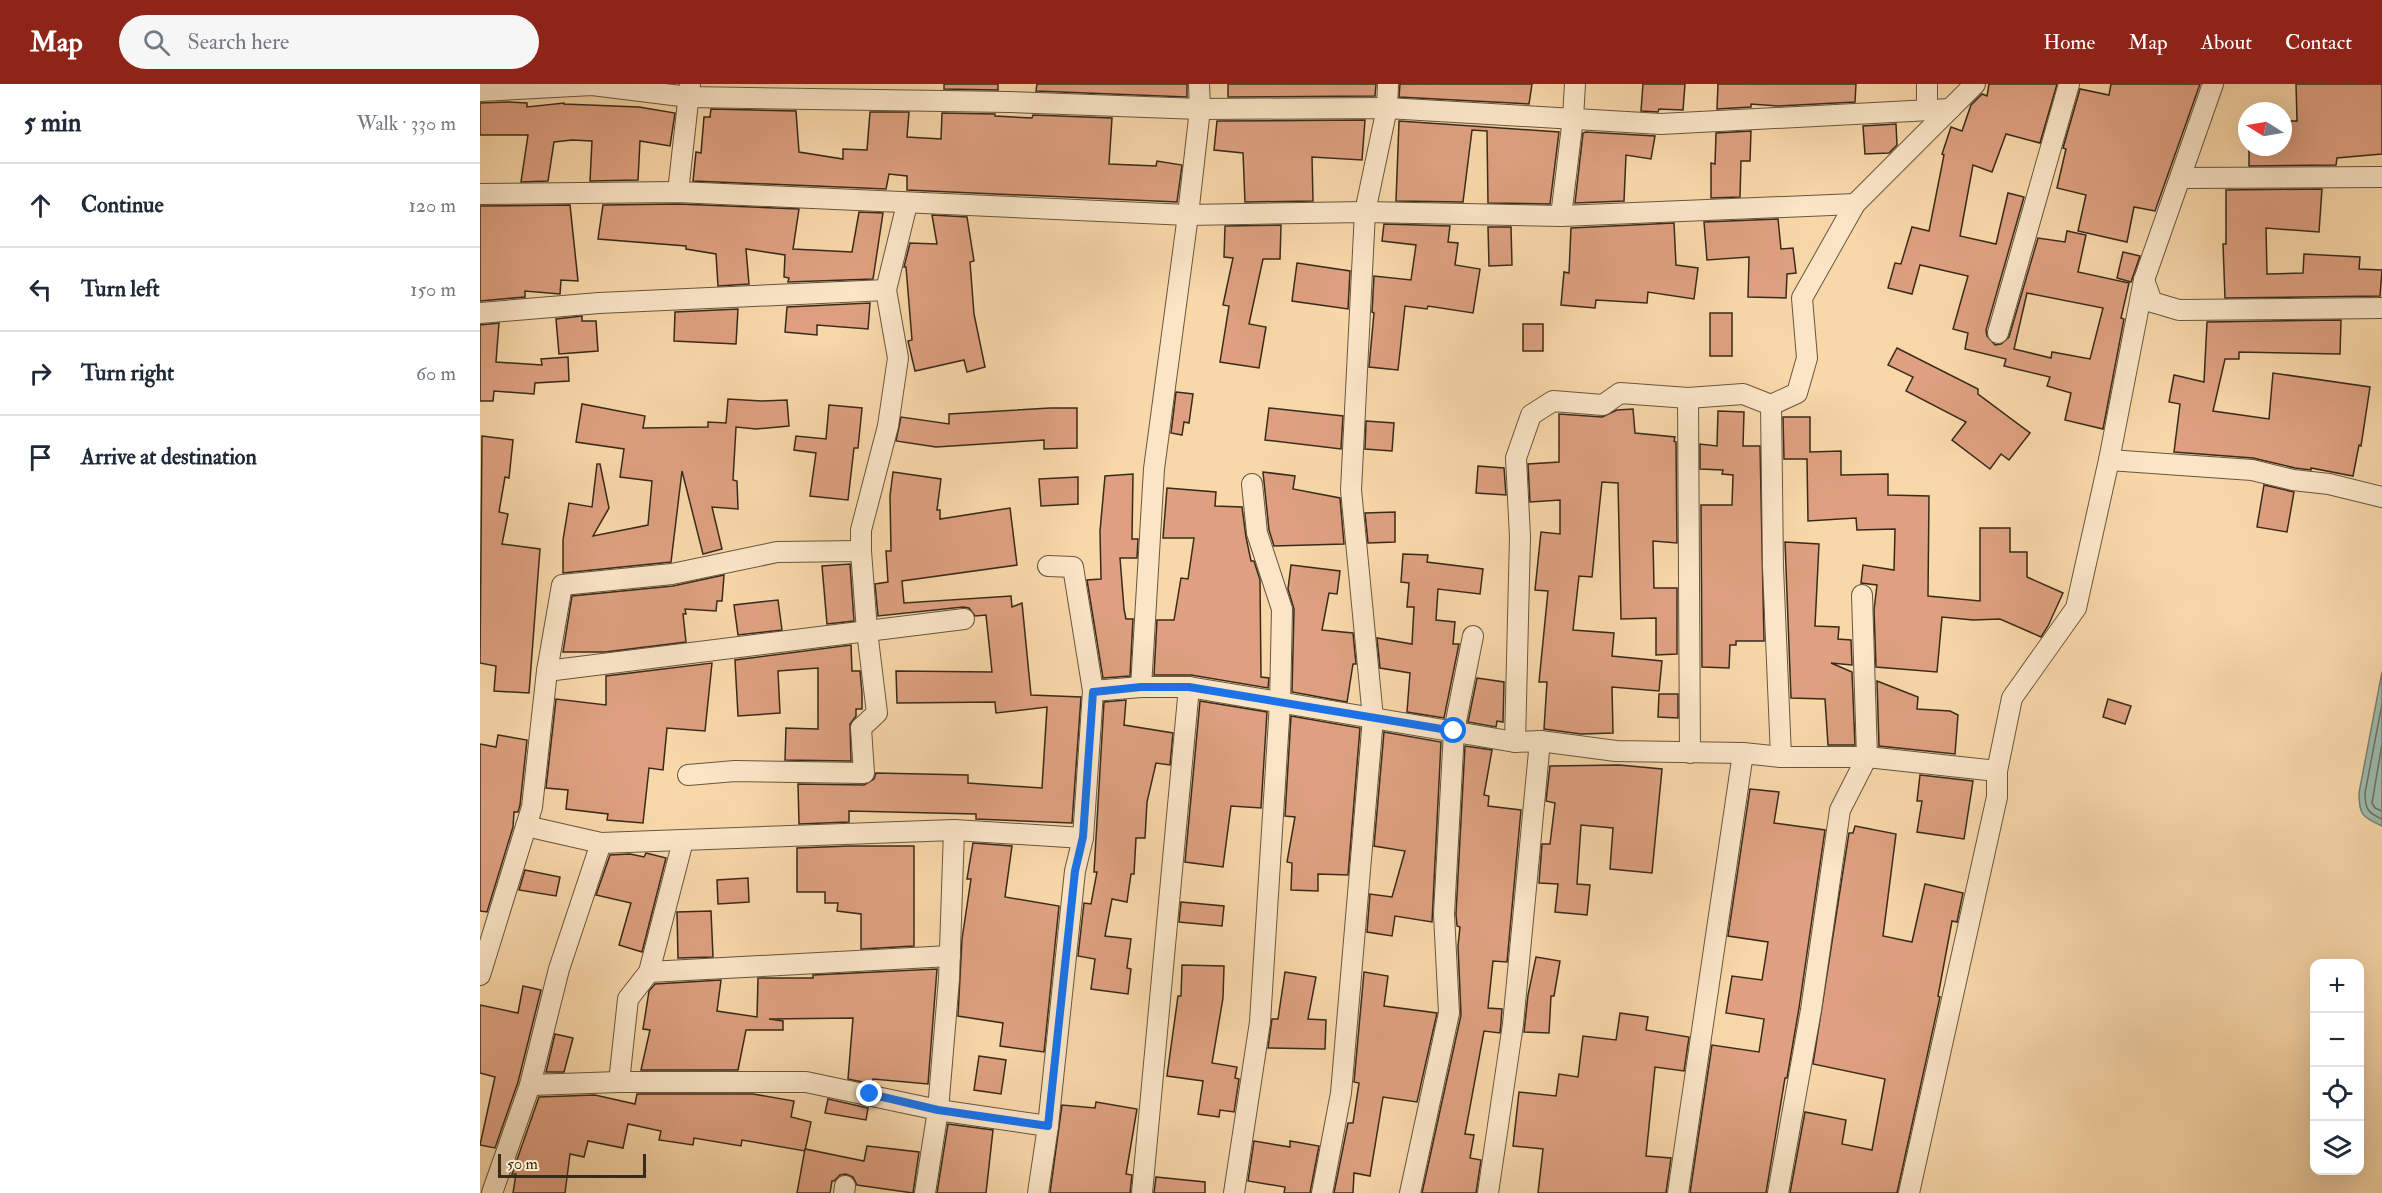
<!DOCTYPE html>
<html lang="en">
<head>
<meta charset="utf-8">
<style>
  body { margin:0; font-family:"IM FELL Double Pica",serif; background:#f6f6f7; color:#1f2937 }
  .controls { position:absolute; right:18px; bottom:18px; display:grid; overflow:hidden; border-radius:12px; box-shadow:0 6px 24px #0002 }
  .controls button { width:54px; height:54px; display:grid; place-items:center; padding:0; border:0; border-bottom:2px solid #e0e1e3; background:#fff; color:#1f2937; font:30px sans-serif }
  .compass { position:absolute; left:1758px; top:18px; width:54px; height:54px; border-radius:50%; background:#fff; box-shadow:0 6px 24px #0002; rotate:281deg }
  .scale { position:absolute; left:18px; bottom:15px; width:148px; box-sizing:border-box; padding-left:6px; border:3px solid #392b1a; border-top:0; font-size:16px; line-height:21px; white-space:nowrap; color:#392b1a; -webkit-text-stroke:4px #fae5c7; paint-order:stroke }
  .stop { position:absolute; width:18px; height:18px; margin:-14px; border:4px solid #1a73e8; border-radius:50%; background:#fff }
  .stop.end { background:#1a73e8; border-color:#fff; box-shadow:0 2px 6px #0008 }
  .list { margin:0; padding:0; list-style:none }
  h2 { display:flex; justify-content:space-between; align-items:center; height:78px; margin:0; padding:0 24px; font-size:26px }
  h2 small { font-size:20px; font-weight:400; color:#747a83 }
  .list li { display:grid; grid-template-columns:39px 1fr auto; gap:18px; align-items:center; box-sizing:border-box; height:84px; padding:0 24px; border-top:2px solid #e0e1e3 }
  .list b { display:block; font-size:22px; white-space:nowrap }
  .list em { font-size:20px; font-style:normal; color:#747a83 }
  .icon { flex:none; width:33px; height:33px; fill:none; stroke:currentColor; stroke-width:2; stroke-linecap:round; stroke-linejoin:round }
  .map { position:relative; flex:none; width:1902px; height:1109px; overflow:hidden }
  header { display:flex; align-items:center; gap:36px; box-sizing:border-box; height:84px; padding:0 30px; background:#8f2418; color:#fff }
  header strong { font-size:28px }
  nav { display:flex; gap:33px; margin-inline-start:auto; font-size:21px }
  .search { width:420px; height:54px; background:#f6f6f7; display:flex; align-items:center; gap:15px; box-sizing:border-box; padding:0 21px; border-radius:33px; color:#747a83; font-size:22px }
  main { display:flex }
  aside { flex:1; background:#fff }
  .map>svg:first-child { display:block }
  .water { fill:#9db9ab; stroke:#758071; stroke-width:1.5 }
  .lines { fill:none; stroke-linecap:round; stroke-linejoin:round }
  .shore { stroke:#6b7262; stroke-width:1.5 }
  .building { fill:#dea080; stroke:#392b1a; stroke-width:1.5; fill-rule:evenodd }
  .street-casing { stroke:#69563e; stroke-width:22 }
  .street { stroke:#fae5c7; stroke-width:20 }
  .route { stroke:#1a73e8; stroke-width:8 }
</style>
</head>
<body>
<header>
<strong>Map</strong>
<div class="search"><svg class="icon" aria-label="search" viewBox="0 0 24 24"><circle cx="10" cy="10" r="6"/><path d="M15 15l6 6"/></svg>Search here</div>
<nav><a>Home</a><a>Map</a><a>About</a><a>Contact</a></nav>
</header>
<main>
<aside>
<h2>5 min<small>Walk · 330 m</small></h2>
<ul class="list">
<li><svg class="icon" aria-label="ahead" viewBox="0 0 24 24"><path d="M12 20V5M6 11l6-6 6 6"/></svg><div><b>Continue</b></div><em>120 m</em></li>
<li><svg class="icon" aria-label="left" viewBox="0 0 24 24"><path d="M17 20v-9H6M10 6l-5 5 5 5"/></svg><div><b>Turn left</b></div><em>150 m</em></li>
<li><svg class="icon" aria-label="right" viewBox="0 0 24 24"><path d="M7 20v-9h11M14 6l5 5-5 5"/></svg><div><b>Turn right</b></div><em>60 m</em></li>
<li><svg class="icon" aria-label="arrive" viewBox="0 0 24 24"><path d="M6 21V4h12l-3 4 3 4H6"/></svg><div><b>Arrive at destination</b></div></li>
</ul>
</aside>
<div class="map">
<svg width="1902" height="1109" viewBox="0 0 1902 1109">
  <rect width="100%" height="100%" fill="#f8d7a9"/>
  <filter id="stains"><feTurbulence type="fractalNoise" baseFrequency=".00333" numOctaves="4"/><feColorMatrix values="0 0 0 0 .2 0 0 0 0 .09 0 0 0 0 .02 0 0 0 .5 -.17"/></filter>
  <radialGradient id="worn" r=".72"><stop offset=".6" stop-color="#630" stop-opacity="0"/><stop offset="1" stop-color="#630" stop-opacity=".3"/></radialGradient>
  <!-- water -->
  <path class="water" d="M1902,588V742C1882,733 1879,731 1879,709Z"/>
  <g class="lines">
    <!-- shore -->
    <g class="shore">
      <path d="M1902,620L1885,709C1885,725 1888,729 1902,735"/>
      <polyline points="1902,660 1892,719 1895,724 1902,727"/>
    </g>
  </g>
  <!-- building -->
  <g class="building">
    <polygon points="464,0 518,0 518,6 464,5"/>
    <polygon points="557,0 707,0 707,13 556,7"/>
    <polygon points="748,0 896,0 895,12 748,13"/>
    <polygon points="920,0 1052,0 1049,20 919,13"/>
    <polygon points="1163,0 1205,0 1203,26 1179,25 1178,28 1161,27"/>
    <polygon points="1238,0 1376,0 1375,18 1298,22 1271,20 1271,23 1237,25"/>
    <path d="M1509,0H1577L1560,59L1526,50L1512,88L1493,81L1480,152L1516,160L1528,109L1544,113L1506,246L1507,252L1515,261L1521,260L1529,253L1558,154L1585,158L1587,147L1606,151L1598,188L1649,199L1641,234L1644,235L1623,345L1585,336L1591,309L1567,302L1570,293L1524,282L1526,275L1485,265L1488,249L1473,245L1488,192L1440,181L1432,210L1408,204L1415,179L1421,180L1432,143L1449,147L1464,71L1462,70L1471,43L1482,47L1491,21L1502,10L1507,12ZM1547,209L1623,224L1610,275L1572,268L1571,274L1534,265Z"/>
    <polygon points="1631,0 1720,0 1675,127 1654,123 1647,158 1598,147 1606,111 1577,104 1586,65 1583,64 1600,5 1629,11"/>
    <polygon points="1816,0 1902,0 1902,70 1857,74 1856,81 1769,82 1769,63 1803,63 1803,37 1817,37"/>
    <polygon points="28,18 47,19 47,23 84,19 84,20 159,23 195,29 190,62 160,57 158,96 110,97 112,57 92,56 74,58 68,97 41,98 48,51 0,51 0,19"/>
    <polygon points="231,25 316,27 319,68 363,75 363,65 387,66 390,28 429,28 427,53 461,55 462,29 515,30 515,32 552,34 553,31 632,34 629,80 676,82 677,77 702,81 697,118 427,106 427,92 409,90 406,105 213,97 216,68 221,69 224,33 230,33"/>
    <polygon points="885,36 882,76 832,73 833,117 765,118 763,69 734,66 737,37"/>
    <polygon points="919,37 1079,48 1070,120 1008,119 1007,47 992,46 983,118 916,117"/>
    <polygon points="1416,40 1417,61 1409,69 1385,70 1383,42"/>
    <polygon points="1271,47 1270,77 1261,77 1260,113 1231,114 1231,79 1235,80 1236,49"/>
    <polygon points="1106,48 1175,52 1171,75 1146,71 1144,117 1095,119 1103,49"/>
    <polygon points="1842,105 1839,148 1786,144 1787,190 1823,189 1824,170 1880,173 1879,185 1902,186 1900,212 1745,214 1743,160 1746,160 1746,106"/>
    <polygon points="198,120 319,125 313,165 372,168 379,128 403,129 393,195 308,198 309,194 304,193 305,171 266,165 269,200 238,202 236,170 206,165 206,162 118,155 123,121"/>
    <polygon points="90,121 98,197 81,196 80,210 45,207 45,213 0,217 0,122"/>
    <polygon points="452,131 487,133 494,177 490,178 494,230 505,283 487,288 484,276 435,287 428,257 432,256 426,183 424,183 430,159 457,160"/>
    <polygon points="1298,135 1301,165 1313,164 1316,189 1307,190 1306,214 1268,213 1269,173 1227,176 1224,138"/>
    <polygon points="1194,139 1196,181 1218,184 1214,215 1168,208 1167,219 1116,216 1115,224 1081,221 1084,188 1089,189 1091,144"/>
    <polygon points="904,140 970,142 968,158 978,159 975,181 1000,185 993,229 948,222 947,225 925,222 918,286 889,283 894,229 892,228 894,192 931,196 936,161 902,157"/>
    <polygon points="801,141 800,175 783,175 769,240 786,243 779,284 740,278 749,222 743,221 753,174 744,173 745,142"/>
    <polygon points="1008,143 1031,143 1032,181 1009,182"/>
    <polygon points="1643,168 1660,172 1651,198 1637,194"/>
    <polygon points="817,179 870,187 868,225 812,217"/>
    <polygon points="390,219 388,245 337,241 337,251 305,248 307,223"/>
    <polygon points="258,225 256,260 194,257 195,228"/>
    <rect x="1230" y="229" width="22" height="43"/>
    <polygon points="102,232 102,237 116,237 118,267 79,270 76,235"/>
    <polygon points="1861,236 1860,270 1759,268 1759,275 1745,275 1733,327 1789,335 1793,289 1890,303 1881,362 1879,361 1873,392 1831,384 1831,386 1815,384 1773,374 1694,368 1700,320 1689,318 1694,291 1724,298 1727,238"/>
    <polygon points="19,239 16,278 62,281 61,275 88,273 89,297 55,299 54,310 14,307 13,317 0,317 0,241"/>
    <rect x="1043" y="240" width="20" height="27"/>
    <polygon points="1417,264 1498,305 1498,310 1550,349 1529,376 1521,370 1510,385 1472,356 1486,338 1426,307 1433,293 1408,281"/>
    <polygon points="696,308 713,310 709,339 704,338 702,351 691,349"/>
    <polygon points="248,315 282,317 307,316 309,342 276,345 256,343 253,396 257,397 258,425 232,423 242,465 223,470 202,387 191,478 83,489 83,456 89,419 112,423 117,380 120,380 129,424 113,452 168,441 172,397 140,393 144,365 96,358 102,320 165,332 163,344 228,343 228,338 246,339"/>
    <polygon points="349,321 382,324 378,364 374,364 368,416 330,412 336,369 314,366 316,352 346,355"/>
    <polygon points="570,324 597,324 597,364 564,365 564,356 456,363 416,357 421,333 469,340 469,330"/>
    <polygon points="789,324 863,332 861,365 785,356"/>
    <polygon points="1153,325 1155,349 1195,353 1194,357 1196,358 1197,459 1173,457 1174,504 1197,504 1197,570 1176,571 1176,534 1141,535 1138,399 1122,398 1112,493 1099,492 1093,546 1134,549 1132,572 1182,577 1179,607 1132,603 1133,649 1101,650 1064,645 1067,598 1059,598 1068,507 1055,506 1061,448 1080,450 1080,416 1050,418 1048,380 1079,378 1079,330 1122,333 1137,326"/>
    <polygon points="1238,327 1264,328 1263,362 1280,362 1284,557 1256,557 1256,561 1250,561 1249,584 1222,583 1221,421 1252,421 1253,391 1242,390 1243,386 1220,385 1220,360 1237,362"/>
    <polygon points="1303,333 1330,333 1330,368 1361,367 1361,391 1408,390 1408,411 1449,412 1448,512 1500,517 1500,444 1530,444 1530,468 1547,468 1547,493 1583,509 1568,542 1561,553 1520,535 1493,536 1462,533 1457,588 1396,583 1394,526 1397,501 1381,499 1383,481 1414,486 1415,445 1377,446 1376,434 1328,437 1327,375 1304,375"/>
    <polygon points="886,337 914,339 912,367 885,365"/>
    <polygon points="2,352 33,356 29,394 25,393 19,428 28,430 22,460 60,465 49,609 14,607 16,582 0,579"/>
    <polygon points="998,382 1024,384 1026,411 996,409"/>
    <polygon points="413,388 461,395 457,426 460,426 460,435 530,424 537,481 422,497 424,519 531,512 532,523 542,519 551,611 601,613 592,739 496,735 496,730 369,727 369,738 319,740 318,700 384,701 394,695 396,689 488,691 488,699 562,704 567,623 516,629 515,618 417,619 416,587 512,588 506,531 495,532 489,524 483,523 398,532 395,500 408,498 406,467 411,467 410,412"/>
    <polygon points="783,388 815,392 813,405 860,414 864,460 794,462 789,446"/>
    <polygon points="653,390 652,455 658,455 657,474 640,474 644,525 646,535 653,535 650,592 623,594 607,496 621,495 620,447 625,392"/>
    <polygon points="598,393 598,420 561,422 559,395"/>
    <polygon points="1784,401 1814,408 1807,448 1777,443"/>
    <polygon points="687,404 736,408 735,422 762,423 766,453 771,477 774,477 780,496 781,593 789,594 788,604 711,591 674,591 677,536 694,536 701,494 708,495 714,454 683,454"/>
    <polygon points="915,428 915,458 888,459 885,429"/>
    <polygon points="1305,458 1339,460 1335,542 1359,543 1358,555 1371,556 1372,581 1351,579 1372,588 1375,661 1348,661 1345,615 1311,614"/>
    <polygon points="923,470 948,471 947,478 1003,485 1000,510 958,505 956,536 975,538 973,560 979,560 964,634 927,628 930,589 900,584 897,554 932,560 934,523 927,523 929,499 921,498"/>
    <polygon points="370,480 374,537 347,540 342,482"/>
    <polygon points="811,481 860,487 857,510 849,509 842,546 873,549 876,580 873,580 867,618 812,608 814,525 808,505"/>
    <polygon points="244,491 242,517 237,517 236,527 205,525 206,530 203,530 206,558 125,568 83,568 92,512 193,502"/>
    <polygon points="298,516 302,546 258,551 254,521"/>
    <polygon points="371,561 372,587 380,587 382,609 382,625 376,625 376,632 370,640 371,677 305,676 306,644 338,645 338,584 298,587 300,629 258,632 255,576"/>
    <polygon points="232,579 225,647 187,644 183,686 169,684 163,739 127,736 128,730 86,725 88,706 66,704 76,615 126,621 126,592"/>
    <polygon points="997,594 1024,598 1023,638 1017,637 1016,643 988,638"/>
    <polygon points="1397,597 1438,613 1437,625 1470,627 1478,631 1475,670 1399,662"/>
    <polygon points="1179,610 1198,610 1198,634 1178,633"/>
    <polygon points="1628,615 1651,622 1645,640 1623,633"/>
    <polygon points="646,616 644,641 693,649 690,681 676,679 667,718 665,754 656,754 654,790 651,790 647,818 632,815 625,852 651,855 647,884 651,885 648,910 611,905 615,875 598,872 604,819 611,820 617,788 614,788 624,618"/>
    <polygon points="720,617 787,628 781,724 751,722 743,783 705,778"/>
    <polygon points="811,632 880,644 868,791 838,790 838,807 811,806 812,779 807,778 815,733 805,732"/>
    <polygon points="904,648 961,658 952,838 915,832 912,852 887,848 890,810 912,813 925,767 894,762"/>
    <polygon points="18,651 47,656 40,721 38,728 34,728 33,743 7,828 0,827 0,660 16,663"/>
    <polygon points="985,662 1012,666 1004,711 1009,712 1008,722 1041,726 1027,878 1013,877 1008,924 1022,925 1021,939 1020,949 1004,947 985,1050 994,1051 990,1074 1001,1076 996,1109 942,1109 981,931 978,862 980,843 977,842 976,830"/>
    <polygon points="1139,681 1182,685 1172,789 1130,785 1133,744 1101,741 1097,800 1110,801 1107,831 1075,828 1078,800 1059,799 1062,760 1070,760 1075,719 1066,717 1070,682"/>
    <polygon points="1440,691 1493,697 1484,755 1437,748 1442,717 1437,717"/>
    <polygon points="1270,705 1299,708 1294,739 1345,746 1319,924 1307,994 1305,994 1286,1109 1210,1109 1232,961 1279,968 1284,935 1246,929 1252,892 1282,896 1288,858 1248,852"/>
    <polygon points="1375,742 1416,750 1403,852 1432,858 1445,800 1483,809 1477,838 1472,837 1458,912 1460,913 1417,1109 1310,1109 1325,1028 1366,1036 1362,1060 1392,1066 1405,995 1333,980 1369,749 1373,749"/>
    <polygon points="493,759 532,762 525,813 579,822 564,968 520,962 523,939 478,932 482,855 491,795 487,795"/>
    <polygon points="370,762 434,762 434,862 381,865 381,830 357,827 358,819 345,819 345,808 317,808 317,764"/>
    <polygon points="166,769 186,774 162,868 139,861 151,819 116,811 130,771 150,770 164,773"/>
    <polygon points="45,786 80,793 76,812 39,806"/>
    <polygon points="268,794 269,818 238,820 237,796"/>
    <polygon points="701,818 744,822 742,842 699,838"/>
    <polygon points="231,827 233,873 198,874 197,828"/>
    <polygon points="1056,873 1080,877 1074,912 1071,912 1069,949 1044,948 1048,911"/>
    <polygon points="702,881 744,882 743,914 732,979 757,983 755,994 759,995 754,1028 740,1026 739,1033 718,1030 723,997 687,992 698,912 701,912"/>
    <polygon points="457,885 448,1000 393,995 392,1000 368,995 373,934 289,935 303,937 303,946 266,946 258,986 161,986 170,946 163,945 169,907 175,900 241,896 237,927 277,933 278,894 333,894 333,891"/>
    <polygon points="805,888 836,893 828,935 846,936 845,965 788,964 792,935 798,935"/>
    <polygon points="884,888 908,892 904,922 957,929 937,1018 903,1013 890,1092 874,1089 873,1109 854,1109 868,1039 873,1039 879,999 874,998"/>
    <polygon points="43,902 61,906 38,998 15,1064 0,1061 15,993 0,989 0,921 38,929"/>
    <polygon points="1140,929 1168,933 1166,946 1209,953 1204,987 1175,983 1166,1072 1191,1074 1186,1109 1058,1109 1063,1065 1033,1062 1039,1008 1076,1012 1079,990 1098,993 1103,952 1136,956"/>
    <polygon points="75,950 93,954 84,988 66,988"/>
    <polygon points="499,972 526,976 521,1010 494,1006"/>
    <polygon points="157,1010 273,1010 314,1017 311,1033 331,1038 325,1067 262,1056 261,1062 214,1054 213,1061 179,1056 181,1047 148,1040 143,1064 108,1057 104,1073 90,1070 85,1109 33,1109 36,1090 32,1090 59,1013 115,1011 155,1020"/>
    <polygon points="348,1015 388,1024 386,1036 345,1029"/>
    <polygon points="616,1018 657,1025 646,1090 652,1091 650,1109 570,1109 582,1021 615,1024"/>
    <polygon points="468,1040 513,1046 506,1109 457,1109"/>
    <polygon points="774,1057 810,1063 810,1057 839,1062 830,1109 804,1109 805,1103 768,1097"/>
    <polygon points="387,1062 439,1068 433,1109 377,1101 373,1093 366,1090 360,1091 354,1097 352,1097 350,1109 317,1109 325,1065 384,1077"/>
    <polygon points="676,1093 725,1098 725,1109 674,1109"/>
  </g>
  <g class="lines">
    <defs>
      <g id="street">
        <polyline points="1733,0 1664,196 1672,218 1699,226 1902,224"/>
        <polyline points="0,7 112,1 209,13 529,18 720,25 907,24 1181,40 1470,25"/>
        <polyline points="1447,26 1447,0"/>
        <polyline points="1701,94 1902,93"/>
        <polyline points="198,108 210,0"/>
        <polyline points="0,110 198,108 708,131 885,128 1081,132 1375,120"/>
        <polyline points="1081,132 1093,34 1095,0"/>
        <polyline points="0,229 119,219 406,206"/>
        <polyline points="1518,249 1589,0"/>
        <polyline points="1208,314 1210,669"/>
        <polyline points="1291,321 1293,483 1301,673"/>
        <polyline points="1629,376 1772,386 1813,396 1849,400 1902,413"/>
        <polyline points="568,482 593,483 613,607"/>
        <polyline points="67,587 484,535"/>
        <polyline points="661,603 674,385 708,131 720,25 719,0"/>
        <polyline points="1035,658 1040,453 1036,374 1051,331 1073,317 1123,321 1140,309 1208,314 1263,310 1291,321 1317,309 1327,274 1322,214 1375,120 1495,0"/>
        <polyline points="208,691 255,687 384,689 381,644 397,629 387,547 381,467 381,446 408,342 418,274 406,206 427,120"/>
        <polyline points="46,742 121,759 474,746 603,754"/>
        <polyline points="169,888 470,872"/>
        <polyline points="0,891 52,723 67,587 82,501 192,490 297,468 381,467"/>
        <polyline points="139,998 148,915 169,888 203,757"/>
        <polyline points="50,1001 139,998 326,998 458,1026 568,1042"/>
        <polyline points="12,1109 50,1001 79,885 121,759"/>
        <polyline points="364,1109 365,1102"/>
        <polyline points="445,1109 458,1026 469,895 474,746"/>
        <polyline points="558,1109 568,1042 595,787 603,754 613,607 661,603 709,603 1035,658 1060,657 1136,667 1263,669 1301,673 1387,673 1517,687"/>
        <polyline points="662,1109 709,603"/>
        <polyline points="754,1109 780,938 800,619 802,525 777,449 772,400"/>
        <polyline points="842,1109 861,1009 893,634 871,406 885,128 907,24 908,0"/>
        <polyline points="930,1109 969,929 964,830 974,647 993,552"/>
        <polyline points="1008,1109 1033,940 1060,657"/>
        <polyline points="1198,1109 1263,669"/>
        <polyline points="1298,1109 1331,926 1360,726 1387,673 1382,511"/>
        <polyline points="1429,1109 1517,713 1517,687 1532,614 1596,524 1629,376 1664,196"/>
      </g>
    </defs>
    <!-- street casing -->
    <use href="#street" class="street-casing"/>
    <!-- street -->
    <use href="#street" class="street"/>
  </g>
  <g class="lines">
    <!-- route -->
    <polyline class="route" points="390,1010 458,1026 568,1042 595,787 603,753 613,608 661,603 709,603 974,647"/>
  </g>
  <rect width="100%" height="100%" filter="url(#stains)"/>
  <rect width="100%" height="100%" fill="url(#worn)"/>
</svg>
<div class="controls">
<button>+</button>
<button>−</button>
<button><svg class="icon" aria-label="locate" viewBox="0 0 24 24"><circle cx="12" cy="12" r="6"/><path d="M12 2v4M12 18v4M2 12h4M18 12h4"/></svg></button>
<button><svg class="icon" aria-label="layers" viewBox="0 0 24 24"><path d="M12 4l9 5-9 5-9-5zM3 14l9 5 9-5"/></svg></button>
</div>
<svg class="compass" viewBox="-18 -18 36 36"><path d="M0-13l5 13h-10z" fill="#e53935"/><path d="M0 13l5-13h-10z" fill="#747a83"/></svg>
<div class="scale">50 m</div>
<div class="stop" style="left:974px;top:647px"></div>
<div class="stop end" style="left:390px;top:1010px"></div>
</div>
</main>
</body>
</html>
